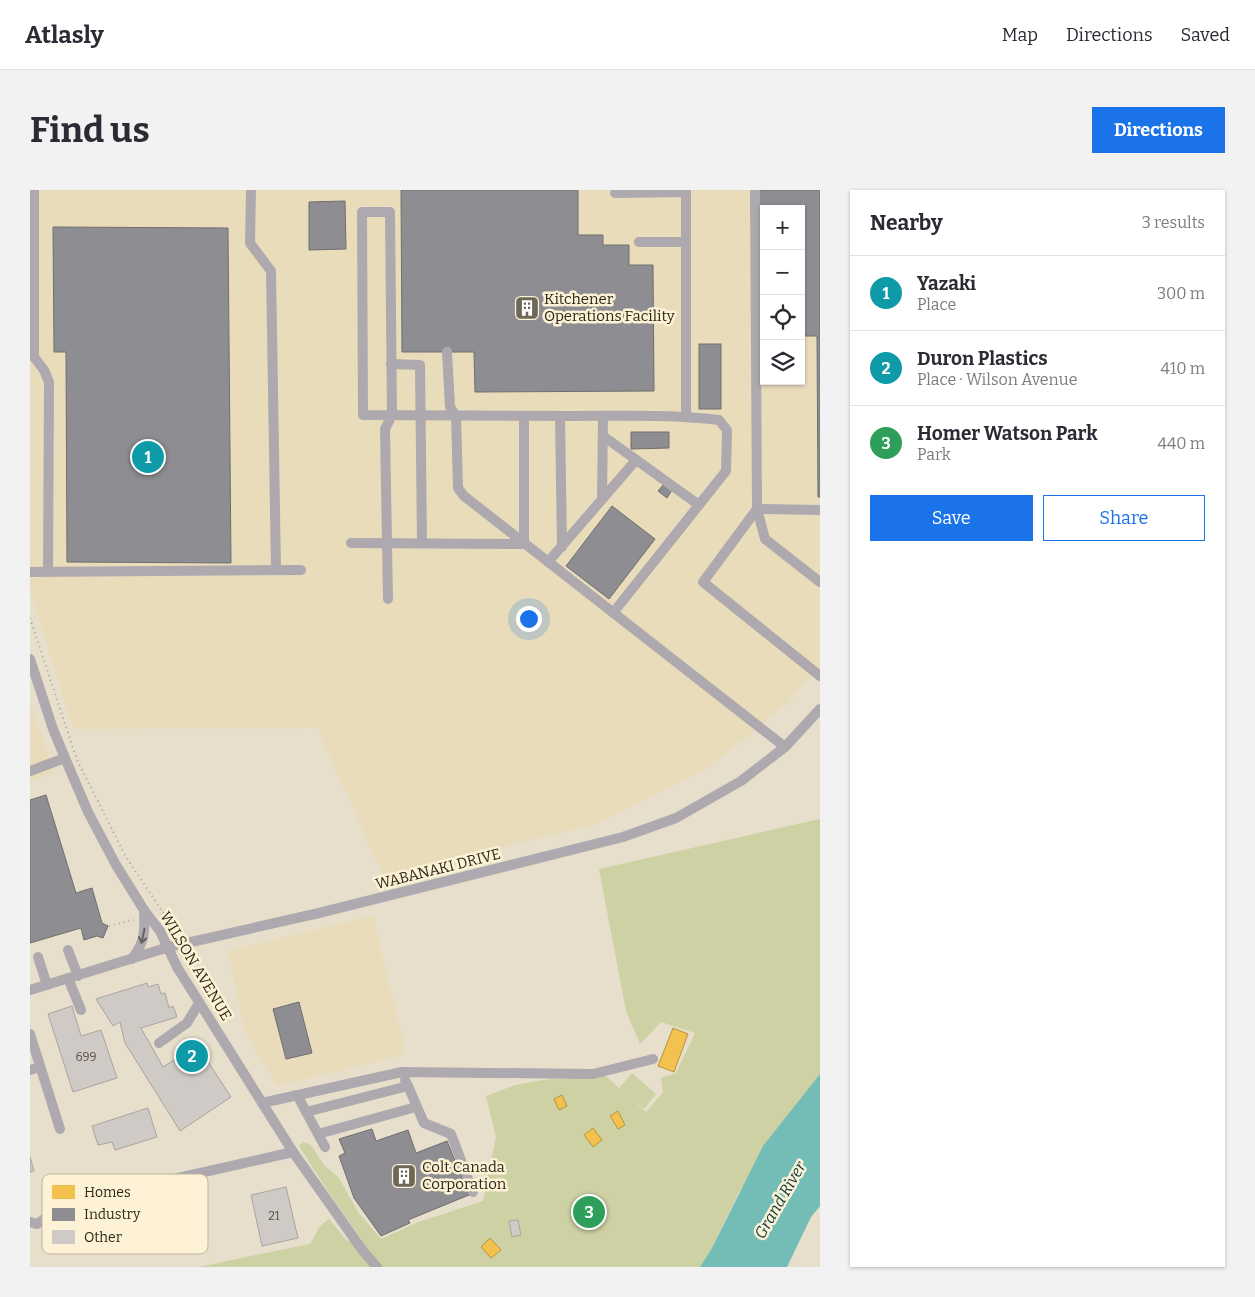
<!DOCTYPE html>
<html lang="en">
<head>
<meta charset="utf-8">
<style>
  body { margin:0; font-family:Bitter,serif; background:#f2f2f3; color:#2b2b33 }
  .controls { position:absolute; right:15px; top:15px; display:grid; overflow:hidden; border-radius:0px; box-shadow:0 1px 4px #0004 }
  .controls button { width:45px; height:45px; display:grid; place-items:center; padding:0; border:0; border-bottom:1px solid #e1e1e2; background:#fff; color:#2b2b33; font:25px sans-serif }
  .you { position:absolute; left:498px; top:428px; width:18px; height:18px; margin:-12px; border:4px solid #fff; border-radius:50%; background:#1a73e8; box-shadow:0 0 0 8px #1a73e833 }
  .badge { display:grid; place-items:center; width:32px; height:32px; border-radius:50%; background:#1a73e8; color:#fff; font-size:16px; font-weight:700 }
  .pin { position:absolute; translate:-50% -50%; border:2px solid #fff; box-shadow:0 1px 5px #0006 }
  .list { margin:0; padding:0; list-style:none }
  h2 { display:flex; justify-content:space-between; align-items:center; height:65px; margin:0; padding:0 20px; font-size:21px }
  h2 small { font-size:16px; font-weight:400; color:#7c7c81 }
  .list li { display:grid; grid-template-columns:32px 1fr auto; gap:15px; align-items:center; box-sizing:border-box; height:75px; padding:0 20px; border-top:1px solid #e1e1e2 }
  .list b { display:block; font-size:19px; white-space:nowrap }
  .list p { margin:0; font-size:16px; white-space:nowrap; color:#7c7c81 }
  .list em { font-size:16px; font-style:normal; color:#7c7c81 }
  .actions { display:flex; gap:10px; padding:15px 20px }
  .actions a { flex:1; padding:11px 0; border:1px solid #1a73e8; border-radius:0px; text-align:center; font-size:18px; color:#1a73e8 }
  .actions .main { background:#1a73e8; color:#fff }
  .icon { flex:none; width:28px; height:28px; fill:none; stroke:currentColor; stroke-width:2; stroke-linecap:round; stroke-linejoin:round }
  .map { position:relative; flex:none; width:790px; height:1077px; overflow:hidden; border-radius:0px }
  header { display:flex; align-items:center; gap:30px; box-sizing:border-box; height:70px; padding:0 25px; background:#fff; border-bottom:1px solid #e1e1e2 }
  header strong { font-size:24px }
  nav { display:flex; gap:28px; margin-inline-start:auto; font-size:18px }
  .intro { display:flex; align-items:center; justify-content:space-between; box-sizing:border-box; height:120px; padding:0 30px }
  h1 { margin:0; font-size:35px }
  .button { padding:12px 22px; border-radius:0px; background:#1a73e8; color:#fff; font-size:18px; font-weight:700 }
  main { display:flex; gap:30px; padding:0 30px }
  aside { flex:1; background:#fff; border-radius:0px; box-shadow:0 1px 4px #0004 }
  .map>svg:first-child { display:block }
  .built { fill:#e9dcbb; fill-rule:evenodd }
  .green { fill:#ced1a3 }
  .water { fill:#74bdb7 }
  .homes { fill:#f2c14e; stroke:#b7933e }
  .industry { fill:#8d8d92; stroke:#706f6e }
  .building { fill:#d0cac7; stroke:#aaa4a1 }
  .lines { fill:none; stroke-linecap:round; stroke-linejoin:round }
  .path { stroke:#a49f9f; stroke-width:2; stroke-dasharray:1 4; stroke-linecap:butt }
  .minor { stroke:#ada9af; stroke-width:10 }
  .oneway { stroke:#67625d }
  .labels { text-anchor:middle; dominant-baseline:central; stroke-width:5; stroke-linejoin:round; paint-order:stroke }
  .number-label { font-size:12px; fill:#565045 }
  .poi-label { font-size:15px; fill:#2d281a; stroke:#fdf2d5; text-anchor:start }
  .street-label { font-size:15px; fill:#2d281a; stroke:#fdf2d5 }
  .water-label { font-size:16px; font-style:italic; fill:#073b3b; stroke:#fdf2d5 }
  .key { fill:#fdf2d5; stroke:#bfb59d; stroke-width:1 }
  .key-label { font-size:14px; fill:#2d281a }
</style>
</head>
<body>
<header>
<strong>Atlasly</strong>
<nav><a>Map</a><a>Directions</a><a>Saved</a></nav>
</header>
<div class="intro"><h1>Find us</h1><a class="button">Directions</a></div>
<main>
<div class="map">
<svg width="790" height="1077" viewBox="0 0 790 1077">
  <rect width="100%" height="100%" fill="#e7dfcb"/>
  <!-- built -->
  <g class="built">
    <path d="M0,0H790V476L757,513L677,579L564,635L353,685L287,538L43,539L0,399ZM734,19H771V191H734Z"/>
    <polygon points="0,516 25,582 0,591"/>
    <polygon points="343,726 376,864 247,896 215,841 198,761"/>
  </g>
  <!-- green -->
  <polygon class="green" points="790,629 790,884 770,910 708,1004 682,1058 670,1077 168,1077 280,1054 290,1036 299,1029 317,1051 332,1050 299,1003 269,956 273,952 281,955 294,975 309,988 328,1022 351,1049 386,1033 453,1011 466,947 456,906 485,895 519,889 535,889 559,884 576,886 589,898 602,883 626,904 614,919 601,909 616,922 633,902 631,888 646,883 665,843 631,832 610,854 596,821 569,679"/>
  <!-- water -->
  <polygon class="water" points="790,884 790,1016 781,1027 757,1077 670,1077 682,1058 733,956"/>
  <!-- homes -->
  <g class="homes">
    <polygon points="643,838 658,844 644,882 628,876"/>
    <polygon points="532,905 537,916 529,920 524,909"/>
    <polygon points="588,921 595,935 588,939 580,926"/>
    <polygon points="563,938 572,950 563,957 554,945"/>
    <polygon points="460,1048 471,1060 461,1068 451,1057"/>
  </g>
  <!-- industry -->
  <g class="industry">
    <polygon points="371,0 548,0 548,45 573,45 573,55 599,55 599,75 623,75 624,201 445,202 444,162 372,162"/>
    <polygon points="728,0 790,0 790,307 788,307 787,146 771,146 771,19 734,19 734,146 729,146"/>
    <polygon points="315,11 316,59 279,60 279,12"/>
    <polygon points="23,37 198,38 201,373 37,372 36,162 24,162"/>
    <rect x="669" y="154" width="22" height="65"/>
    <polygon points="601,242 639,242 639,258 601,259"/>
    <polygon points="634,294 642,300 637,308 628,301"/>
    <polygon points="582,316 625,349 579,409 536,376"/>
    <polygon points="16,605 46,703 62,698 72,733 78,736 73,748 67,746 54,750 51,738 0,753 0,610"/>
    <polygon points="269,812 282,863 256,869 243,819"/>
    <polygon points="342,939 346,951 378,940 386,963 417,951 439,1005 378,1030 380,1033 351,1046 324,1008 309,966 315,963 309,949"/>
  </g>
  <!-- building -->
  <g class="building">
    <polygon points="117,793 118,797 128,794 131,804 135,803 139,818 143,816 147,827 111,838 133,877 167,855 201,907 150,941 95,853 90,832 83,836 66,809"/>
    <polygon points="42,816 51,846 71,840 87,888 43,902 18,824"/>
    <polygon points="118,918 127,947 85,960 82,952 68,955 62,936"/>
    <polygon points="0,967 4,981 0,982"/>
    <polygon points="256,997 268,1048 232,1056 221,1005"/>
    <polygon points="488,1030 491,1045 482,1047 479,1031"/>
  </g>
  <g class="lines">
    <!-- path -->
    <g class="path">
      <polyline points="0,428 47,570 96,667 144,739 142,745"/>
      <polyline points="79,736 104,730"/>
    </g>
    <!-- minor -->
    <g class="minor">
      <polyline points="4,0 4,167 14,180 19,192 18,381"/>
      <polyline points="221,0 220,53 241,81 246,380"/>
      <polyline points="725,0 727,319 735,349 790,392"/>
      <polyline points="585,3 656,2"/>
      <polyline points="609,52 656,52"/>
      <polyline points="417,162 420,217 426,226 428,298 434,306 755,557"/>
      <polyline points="361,174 390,175 392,353"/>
      <polyline points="530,226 532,357"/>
      <polyline points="656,226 656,0"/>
      <polyline points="573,246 669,315"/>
      <polyline points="572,309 573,226"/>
      <polyline points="727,319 673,392 790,486"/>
      <polyline points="727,319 790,320"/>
      <polyline points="321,353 494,354 494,226"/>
      <polyline points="518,372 606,270"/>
      <polyline points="0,382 271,380"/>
      <path d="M358,409L355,239L362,225L360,22H332L333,225C402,225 471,226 540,226C589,226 639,224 689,230L697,240L696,281L583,423"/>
      <polyline points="0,469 23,539 35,568 58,622 86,675 114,720 130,741 147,777 263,962 333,1061 347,1077"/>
      <polyline points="0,581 35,568"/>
      <polyline points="38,760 48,786"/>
      <polyline points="8,767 17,795"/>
      <path d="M102,769C115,752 115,742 114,721"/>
      <polyline points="38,788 51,820"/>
      <polyline points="0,800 139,757 289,723 593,647 646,628 711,591 755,557 790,519"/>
      <polyline points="0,844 30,939"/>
      <polyline points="129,853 157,833 169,813"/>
      <polyline points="0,880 10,877"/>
      <polyline points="378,896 394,933 421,944 443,1002"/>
      <polyline points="267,905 295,957"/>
      <polyline points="232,913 372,882 563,884 623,869"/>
      <polyline points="276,922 378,896 375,890"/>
      <polyline points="288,944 386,917"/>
      <polyline points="0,1032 7,1034 37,1013 263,962"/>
    </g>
  </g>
  <!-- one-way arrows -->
  <defs><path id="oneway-shaft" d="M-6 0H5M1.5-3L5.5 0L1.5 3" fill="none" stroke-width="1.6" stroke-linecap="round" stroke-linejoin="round" transform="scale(1.25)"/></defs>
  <use class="oneway" href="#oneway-shaft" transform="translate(113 746) rotate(102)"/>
  <!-- icons -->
  <defs>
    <symbol id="building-square" viewBox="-11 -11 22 22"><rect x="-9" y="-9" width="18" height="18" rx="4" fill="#6e6858" stroke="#fdf2d5"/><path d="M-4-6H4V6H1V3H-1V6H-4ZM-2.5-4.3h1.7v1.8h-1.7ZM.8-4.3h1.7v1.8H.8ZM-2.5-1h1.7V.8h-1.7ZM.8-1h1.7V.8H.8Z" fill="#fff"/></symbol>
  </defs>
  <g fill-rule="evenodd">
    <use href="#building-square" x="483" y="104" width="28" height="28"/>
    <use href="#building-square" x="360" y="972" width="28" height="28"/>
  </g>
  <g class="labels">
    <!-- number labels -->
    <g class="number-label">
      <text x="56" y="867">699</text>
      <text x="244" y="1026">21</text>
    </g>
    <!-- poi labels -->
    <g class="poi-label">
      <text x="514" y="109">Kitchener<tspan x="514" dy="17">Operations Facility</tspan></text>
      <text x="392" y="977">Colt Canada<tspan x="392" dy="17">Corporation</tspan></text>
    </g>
    <!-- street labels -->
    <g class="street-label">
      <text transform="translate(408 679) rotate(-14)">WABANAKI DRIVE</text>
      <text transform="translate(166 776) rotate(59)">WILSON AVENUE</text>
    </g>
    <!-- water labels -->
    <g class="water-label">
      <text transform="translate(750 1010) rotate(-60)">Grand River</text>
    </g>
  </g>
  <!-- legend -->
  <rect x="12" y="984" width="166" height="80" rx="8" class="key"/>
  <rect x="22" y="995" width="23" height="14" fill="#f2c14e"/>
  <rect x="22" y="1018" width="23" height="13" fill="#8d8d92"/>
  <rect x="22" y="1040" width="23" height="14" fill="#d0cac7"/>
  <g class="key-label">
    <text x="54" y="1007">Homes</text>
    <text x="54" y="1029">Industry</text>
    <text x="54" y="1052">Other</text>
  </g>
</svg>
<div class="controls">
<button>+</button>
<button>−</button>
<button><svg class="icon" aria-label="locate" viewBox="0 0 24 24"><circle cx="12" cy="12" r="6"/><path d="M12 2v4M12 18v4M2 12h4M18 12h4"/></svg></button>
<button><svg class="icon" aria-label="layers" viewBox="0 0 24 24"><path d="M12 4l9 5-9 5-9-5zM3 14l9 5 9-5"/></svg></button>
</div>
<div class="you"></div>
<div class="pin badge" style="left:118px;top:267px;background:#0f9aa8">1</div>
<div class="pin badge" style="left:162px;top:866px;background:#0f9aa8">2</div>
<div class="pin badge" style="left:559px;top:1022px;background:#2e9e5b">3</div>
</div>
<aside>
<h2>Nearby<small>3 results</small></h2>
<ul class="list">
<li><span class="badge" style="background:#0f9aa8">1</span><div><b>Yazaki</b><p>Place</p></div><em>300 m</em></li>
<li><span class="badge" style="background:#0f9aa8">2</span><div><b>Duron Plastics</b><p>Place · Wilson Avenue</p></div><em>410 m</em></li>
<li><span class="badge" style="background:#2e9e5b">3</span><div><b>Homer Watson Park</b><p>Park</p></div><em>440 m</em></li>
</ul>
<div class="actions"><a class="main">Save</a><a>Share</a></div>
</aside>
</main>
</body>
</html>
